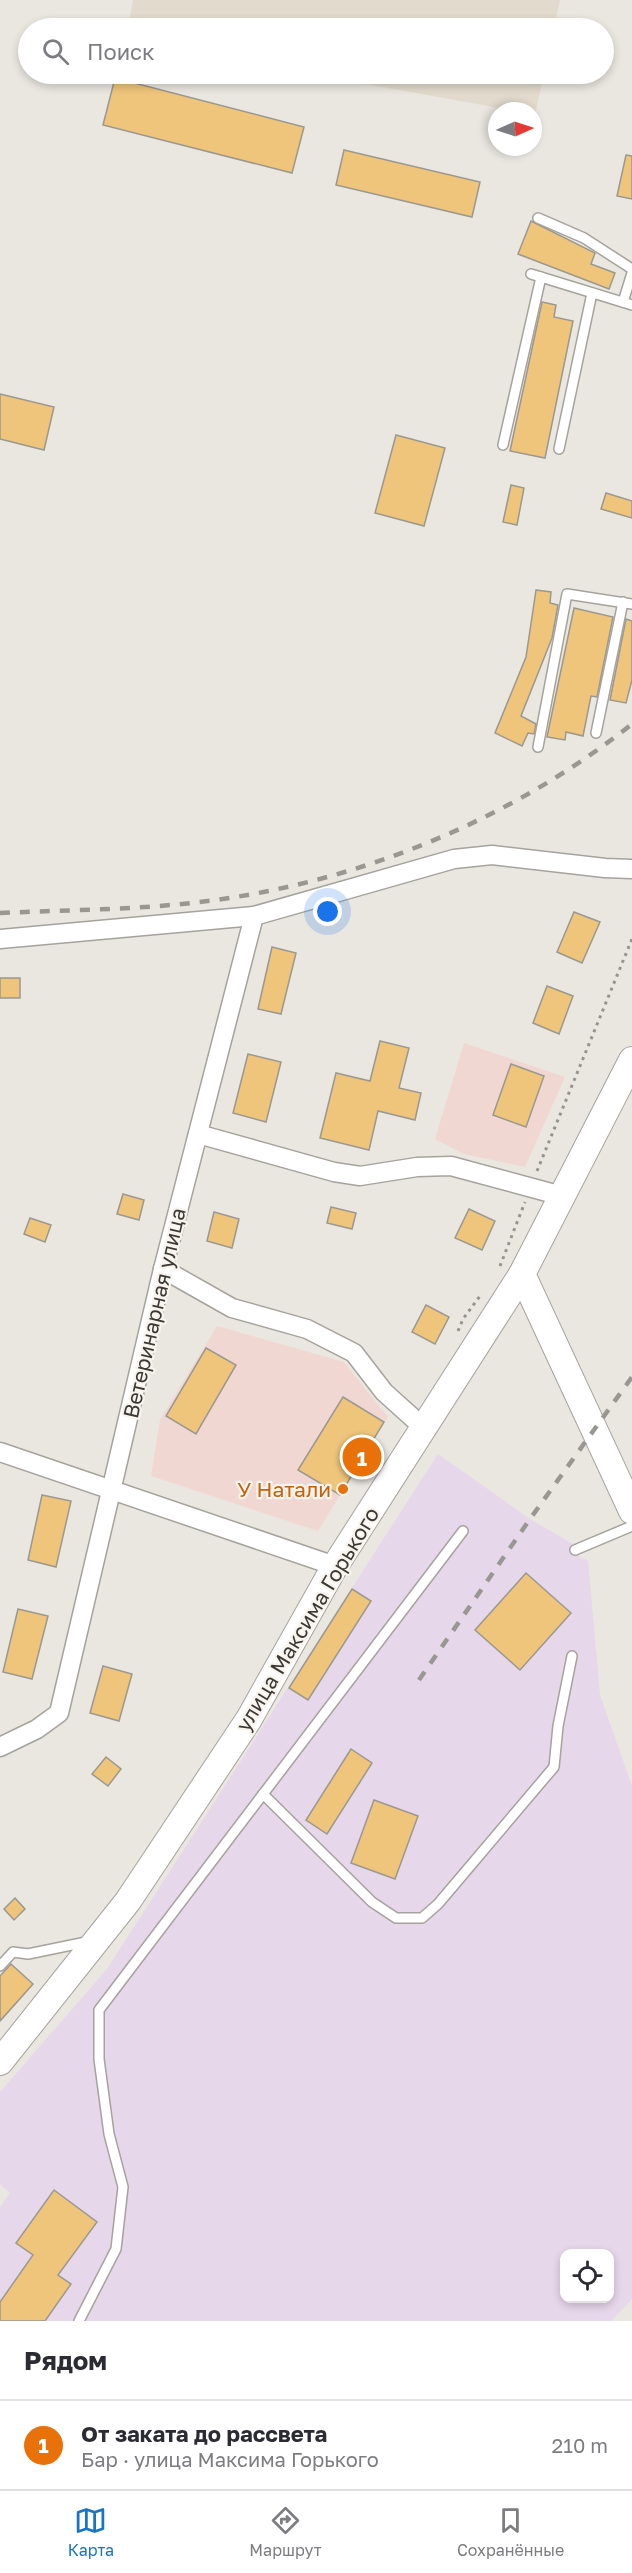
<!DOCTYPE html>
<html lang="ru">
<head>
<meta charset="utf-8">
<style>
  body { margin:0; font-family:"Golos Text",sans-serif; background:#f7f7f7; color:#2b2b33 }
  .controls { position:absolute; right:18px; bottom:18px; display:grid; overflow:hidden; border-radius:12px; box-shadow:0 3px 9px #0003 }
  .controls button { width:54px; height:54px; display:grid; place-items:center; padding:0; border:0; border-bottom:2px solid #e1e1e2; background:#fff; color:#2b2b33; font:30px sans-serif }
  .compass { position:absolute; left:488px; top:102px; width:54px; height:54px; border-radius:50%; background:#fff; box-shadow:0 3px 9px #0003; rotate:87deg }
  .you { position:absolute; left:328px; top:912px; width:21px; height:21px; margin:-15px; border:4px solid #fff; border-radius:50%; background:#1a73e8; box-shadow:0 0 0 9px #1a73e833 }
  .badge { display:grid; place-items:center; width:39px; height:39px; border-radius:50%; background:#1875c2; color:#fff; font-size:20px; font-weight:700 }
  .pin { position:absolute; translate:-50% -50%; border:3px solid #fff; box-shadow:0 2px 6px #0006 }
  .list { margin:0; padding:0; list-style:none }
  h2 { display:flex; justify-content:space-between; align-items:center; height:78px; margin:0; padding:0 24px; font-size:26px }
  h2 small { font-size:20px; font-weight:400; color:#7c7c81 }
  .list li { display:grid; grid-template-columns:39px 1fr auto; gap:18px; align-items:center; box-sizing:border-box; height:90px; padding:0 24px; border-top:2px solid #e1e1e2 }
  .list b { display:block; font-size:22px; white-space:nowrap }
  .list p { margin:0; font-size:20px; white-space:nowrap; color:#7c7c81 }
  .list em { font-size:20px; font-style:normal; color:#7c7c81 }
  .icon { flex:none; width:33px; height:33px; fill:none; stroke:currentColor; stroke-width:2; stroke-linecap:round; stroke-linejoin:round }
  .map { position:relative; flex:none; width:632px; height:2321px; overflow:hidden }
  .search { position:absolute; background:#fff; box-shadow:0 3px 9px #0003; left:18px; right:18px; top:18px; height:66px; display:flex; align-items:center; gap:15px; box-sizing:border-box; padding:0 21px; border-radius:33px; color:#7c7c81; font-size:22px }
  .sheet { height:168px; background:#fff }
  nav { display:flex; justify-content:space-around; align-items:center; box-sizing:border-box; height:84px; border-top:2px solid #e1e1e2; background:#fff; font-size:16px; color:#7c7c81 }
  nav a { display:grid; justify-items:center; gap:3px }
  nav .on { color:#1875c2 }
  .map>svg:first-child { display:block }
  .commercial { fill:#f1d7d2 }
  .industrial { fill:#e6d7ea; fill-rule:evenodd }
  .built { fill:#e2dacd }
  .building { fill:#eec57a; stroke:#9b9891; stroke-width:1.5 }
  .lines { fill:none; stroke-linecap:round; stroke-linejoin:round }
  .lane-casing { stroke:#a6a29c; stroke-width:12 }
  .street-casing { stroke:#a6a29c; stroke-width:21 }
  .secondary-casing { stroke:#a6a29c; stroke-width:28 }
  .path { stroke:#96948f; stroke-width:3; stroke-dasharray:3 4.5; stroke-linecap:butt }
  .lane { stroke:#fff; stroke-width:9 }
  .street { stroke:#fff; stroke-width:18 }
  .secondary { stroke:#fff; stroke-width:26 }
  .rail { stroke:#999792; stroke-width:4.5; stroke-dasharray:10 10; stroke-linecap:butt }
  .food-dot { fill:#e8710a; stroke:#f8f4ed; stroke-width:2 }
  .labels { text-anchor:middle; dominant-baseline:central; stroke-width:4.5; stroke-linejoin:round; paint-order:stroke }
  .street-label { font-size:21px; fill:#3a3936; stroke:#f8f4ed }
  .food-label { font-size:21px; fill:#c56008; stroke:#f8f4ed; text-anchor:end }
</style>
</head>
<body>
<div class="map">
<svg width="632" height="2321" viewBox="0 0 632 2321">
  <rect width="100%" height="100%" fill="#eae7e0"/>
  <!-- commercial -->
  <g class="commercial">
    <polygon points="464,1043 565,1077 525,1167 464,1154 435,1139"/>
    <polygon points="217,1326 344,1362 388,1417 318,1531 151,1476 160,1420"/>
  </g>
  <!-- industrial -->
  <path class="industrial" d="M438,1454L530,1519L571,1543L580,1558L588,1560L600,1695L632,1786V2299L611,2321H0V2207L10,2193L0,2184V2092L107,1969ZM564,2254H610V2298H564Z"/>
  <!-- built -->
  <g class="built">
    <polygon points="133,0 560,0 554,28 128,28"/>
    <polygon points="311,74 544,74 535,115 533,111 516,111"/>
  </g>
  <!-- building -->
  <g class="building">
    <polygon points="115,78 304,127 292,173 103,125"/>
    <polygon points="344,150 480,182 472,217 336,185"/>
    <polygon points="626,155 632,156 632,199 617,196"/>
    <polygon points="531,221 595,253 591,264 615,273 609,289 518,254"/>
    <polygon points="542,302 556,305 554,317 573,321 545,458 510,451"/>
    <polygon points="0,394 54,407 44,450 0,439"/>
    <polygon points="396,435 445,448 424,526 375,513"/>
    <polygon points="511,485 524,488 517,525 503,522"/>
    <polygon points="606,493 632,501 632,518 601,509"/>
    <polygon points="536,590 551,592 550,603 558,605 552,638 521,716 536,724 534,734 528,733 522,746 495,733 526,657"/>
    <polygon points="574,608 613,617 597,697 591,696 583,736 566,732 565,740 547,737"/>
    <polygon points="626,619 632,621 632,680 626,703 610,700"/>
    <polygon points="574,912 600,922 582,963 557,952"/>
    <polygon points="272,947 296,953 281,1014 258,1009"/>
    <rect x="0" y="978" width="20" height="20"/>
    <polygon points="547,986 573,996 559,1034 533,1023"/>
    <polygon points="380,1041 409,1048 399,1088 421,1093 415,1120 378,1111 369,1150 320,1138 336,1073 370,1081"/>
    <polygon points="248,1054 281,1062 266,1122 233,1113"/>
    <polygon points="511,1064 544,1076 526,1127 493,1115"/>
    <polygon points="123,1194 144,1200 139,1220 117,1214"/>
    <polygon points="331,1207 356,1213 352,1229 327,1223"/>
    <polygon points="469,1209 495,1221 482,1250 455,1238"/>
    <polygon points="214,1212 239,1219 232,1248 207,1241"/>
    <polygon points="30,1218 51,1225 45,1242 24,1234"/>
    <polygon points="426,1305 449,1317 435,1344 412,1332"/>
    <polygon points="206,1348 236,1365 196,1434 166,1416"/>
    <polygon points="343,1397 384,1422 340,1495 298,1470"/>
    <polygon points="42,1495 71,1501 56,1567 28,1560"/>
    <polygon points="526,1573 571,1613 520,1670 475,1630"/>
    <polygon points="352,1589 371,1601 308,1700 289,1688"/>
    <polygon points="18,1609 48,1616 32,1679 3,1672"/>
    <polygon points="103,1666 132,1674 119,1721 90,1713"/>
    <polygon points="351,1749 372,1763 327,1834 306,1820"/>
    <polygon points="106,1757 121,1769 108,1786 92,1774"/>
    <polygon points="374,1800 418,1816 395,1879 351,1863"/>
    <polygon points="15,1898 25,1909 14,1920 4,1909"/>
    <polygon points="11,1964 33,1984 0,2021 0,1976"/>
    <polygon points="54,2190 97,2222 58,2275 71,2284 45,2321 0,2321 0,2302 33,2255 16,2243"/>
  </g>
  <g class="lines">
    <defs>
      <g id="lane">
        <polyline points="538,218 584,238 632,269"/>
        <polyline points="531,274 632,305"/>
        <polyline points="623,302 632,273"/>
        <polyline points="503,445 541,277"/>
        <polyline points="559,449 592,293"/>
        <polyline points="596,733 623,602"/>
        <polyline points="538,747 567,594 632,604"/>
        <polyline points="575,1550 632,1526"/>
        <polyline points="263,1794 372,1902 396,1918 422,1918 438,1904 554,1767 558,1726 572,1656"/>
        <polyline points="0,1966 13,1952 28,1954 91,1941"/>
        <polyline points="79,2321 116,2249 123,2187 109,2134 99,2059 99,2010 463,1531"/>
      </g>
      <g id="street">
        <polyline points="0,939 254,916 454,859 492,855 605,868 632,869"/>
        <polyline points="198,1134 334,1172 360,1176 417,1167 451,1166 562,1196"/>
        <polyline points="163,1269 232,1308 307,1329 354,1353 384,1392 424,1428"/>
        <polyline points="0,1452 335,1566"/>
        <polyline points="0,1747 37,1729 59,1713 163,1269 254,916"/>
      </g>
      <g id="secondary">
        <polyline points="522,1274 632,1511"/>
        <polyline points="0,2062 128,1901 249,1719 335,1566 522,1274 632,1060"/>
      </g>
    </defs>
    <!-- lane casing -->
    <use href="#lane" class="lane-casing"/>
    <!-- street casing -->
    <use href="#street" class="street-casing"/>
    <!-- secondary casing -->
    <use href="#secondary" class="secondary-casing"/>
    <!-- path -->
    <g class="path">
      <polyline points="537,1171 632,939"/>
      <polyline points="500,1266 525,1202"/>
      <polyline points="458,1331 463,1319 480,1296"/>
    </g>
    <!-- lane -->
    <use href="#lane" class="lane"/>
    <!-- street -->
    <use href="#street" class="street"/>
    <!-- secondary -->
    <use href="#secondary" class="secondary"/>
    <!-- rail -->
    <g class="rail">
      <path d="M0,913C63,910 128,910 191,903C349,886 507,823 632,724"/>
      <polyline points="419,1680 530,1519 632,1377"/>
    </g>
  </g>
  <!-- markers -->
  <circle class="food-dot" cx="343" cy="1489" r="6"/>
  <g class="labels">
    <!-- street labels -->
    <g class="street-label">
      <text transform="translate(154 1313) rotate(-77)">Ветеринарная улица</text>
      <text transform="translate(307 1619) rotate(-59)">улица Максима Горького</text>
    </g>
    <!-- food labels -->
    <g class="food-label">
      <text x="331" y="1489">У Натали</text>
    </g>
  </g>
</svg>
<div class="controls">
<button><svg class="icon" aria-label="locate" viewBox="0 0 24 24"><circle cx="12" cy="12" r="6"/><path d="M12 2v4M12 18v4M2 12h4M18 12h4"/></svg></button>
</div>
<svg class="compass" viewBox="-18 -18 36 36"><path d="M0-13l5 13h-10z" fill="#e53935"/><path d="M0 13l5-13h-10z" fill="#7c7c81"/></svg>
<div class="you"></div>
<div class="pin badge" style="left:362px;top:1457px;background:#e8710a">1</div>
<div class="search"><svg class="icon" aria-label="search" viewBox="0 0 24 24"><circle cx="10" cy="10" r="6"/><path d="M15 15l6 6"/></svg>Поиск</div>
</div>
<section class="sheet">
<h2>Рядом<small></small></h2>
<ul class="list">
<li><span class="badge" style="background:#e8710a">1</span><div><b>От заката до рассвета</b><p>Бар · улица Максима Горького</p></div><em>210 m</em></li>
</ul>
</section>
<nav>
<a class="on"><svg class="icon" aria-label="map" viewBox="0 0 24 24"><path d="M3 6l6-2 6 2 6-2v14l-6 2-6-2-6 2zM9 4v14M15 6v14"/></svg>Карта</a>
<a><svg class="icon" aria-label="directions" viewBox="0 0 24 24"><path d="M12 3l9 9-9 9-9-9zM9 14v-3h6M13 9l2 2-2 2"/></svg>Маршрут</a>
<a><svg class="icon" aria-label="saved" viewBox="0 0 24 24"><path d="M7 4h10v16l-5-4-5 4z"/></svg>Сохранённые</a>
</nav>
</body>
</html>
